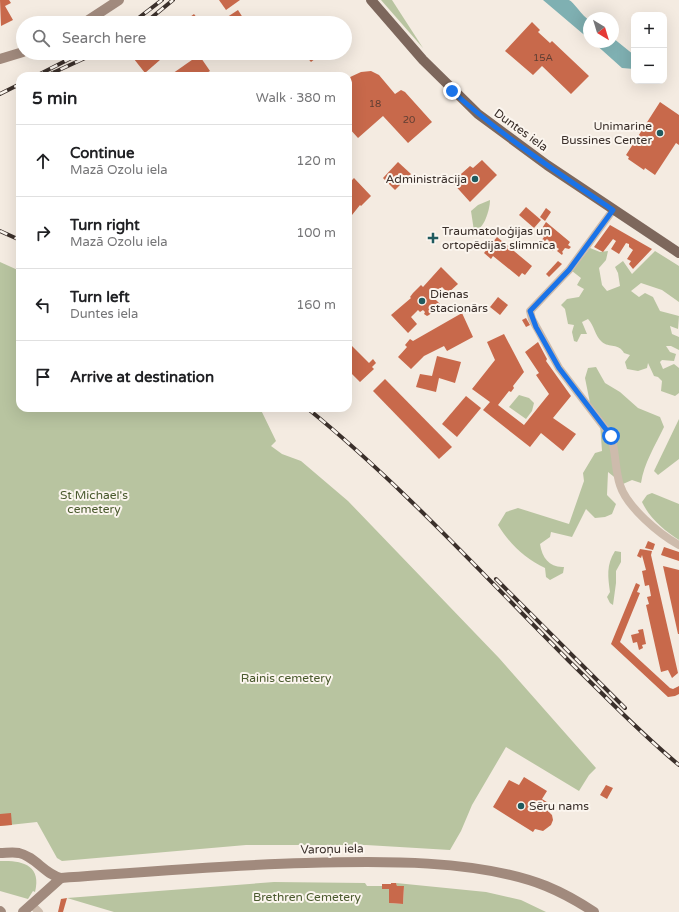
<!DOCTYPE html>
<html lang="en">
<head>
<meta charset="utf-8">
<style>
  body { margin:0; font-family:"Varela Round",sans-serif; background:#f6f6f6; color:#202124 }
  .controls { position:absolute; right:12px; top:12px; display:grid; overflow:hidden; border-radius:8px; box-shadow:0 4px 16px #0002 }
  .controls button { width:36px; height:36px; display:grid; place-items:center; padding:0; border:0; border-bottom:1px solid #e0e0e0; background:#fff; color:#202124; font:20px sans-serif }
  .compass { position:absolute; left:583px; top:12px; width:36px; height:36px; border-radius:50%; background:#fff; box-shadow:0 4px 16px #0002; rotate:142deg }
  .stop { position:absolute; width:12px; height:12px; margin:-9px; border:3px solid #1a73e8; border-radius:50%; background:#fff }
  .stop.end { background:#1a73e8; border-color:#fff; box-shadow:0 1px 4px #0008 }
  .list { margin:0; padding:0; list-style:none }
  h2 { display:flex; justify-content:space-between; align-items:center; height:52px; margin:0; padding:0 16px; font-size:17px }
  h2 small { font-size:13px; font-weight:400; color:#757577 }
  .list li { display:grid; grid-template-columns:26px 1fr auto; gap:12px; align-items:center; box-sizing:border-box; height:72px; padding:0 16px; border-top:1px solid #e0e0e0 }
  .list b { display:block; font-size:15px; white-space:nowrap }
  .list p { margin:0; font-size:13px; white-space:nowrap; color:#757577 }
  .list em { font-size:13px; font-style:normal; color:#757577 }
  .icon { flex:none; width:22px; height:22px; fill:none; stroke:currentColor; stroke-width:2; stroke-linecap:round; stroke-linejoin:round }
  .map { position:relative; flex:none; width:679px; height:912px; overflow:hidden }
  .search { position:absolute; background:#fff; box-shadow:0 4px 16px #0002; left:16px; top:16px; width:336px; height:44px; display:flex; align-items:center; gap:10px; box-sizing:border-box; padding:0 14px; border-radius:22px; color:#757577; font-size:15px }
  .panel { position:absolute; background:#fff; box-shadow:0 4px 16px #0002; left:16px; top:72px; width:336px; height:340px; border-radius:12px }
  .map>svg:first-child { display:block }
  .green { fill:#b8c4a0 }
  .water { fill:#7fb0b2 }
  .building { fill:#c8694b }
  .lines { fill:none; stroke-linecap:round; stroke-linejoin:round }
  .street { stroke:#cdbbac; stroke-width:8 }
  .secondary { stroke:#a18a7d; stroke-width:10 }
  .primary { stroke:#7d675c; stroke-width:10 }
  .rail-casing { stroke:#3b302b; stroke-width:4 }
  .rail { stroke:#fbf5ee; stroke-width:2.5; stroke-dasharray:8; stroke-linecap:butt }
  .route { stroke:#1a73e8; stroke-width:5 }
  .poi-dot { fill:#1f5a5e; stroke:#fbf5ee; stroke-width:1.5 }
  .labels { text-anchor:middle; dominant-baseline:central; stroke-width:4; stroke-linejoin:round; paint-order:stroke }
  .number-label { font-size:10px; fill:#5e3e33 }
  .poi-label { font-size:12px; fill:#3b302b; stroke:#fbf5ee; text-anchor:start }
  .street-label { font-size:12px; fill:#3b302b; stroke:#fbf5ee }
  .park-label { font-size:12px; fill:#4a5a2e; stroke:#fbf5ee }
</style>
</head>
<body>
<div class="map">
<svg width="679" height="912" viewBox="0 0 679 912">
  <rect width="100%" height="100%" fill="#f4ebe1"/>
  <!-- green -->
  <g class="green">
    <polygon points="381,0 392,0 423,48"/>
    <path d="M490,200C490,209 484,230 474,231L471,211L478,205Z"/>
    <path d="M590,248L600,252L608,251L606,260L599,268L602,285L607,291L620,286L618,273L615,267L623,261L632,274L655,251L679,266V302L662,290L641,283L631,291L639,297L645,293L653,297L660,311L679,316L678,329L670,326L672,334L679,337V350L671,346H666L670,352L676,354L674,361L662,360L660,362L663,369L674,364L679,368V393L675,396L661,391L662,381L658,377L654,376L648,363L647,368L638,371L627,369L625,362L630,355L624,353C619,343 609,348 602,342C595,336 594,325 588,319L582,322L587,334H581L577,342L574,341L572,332L574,325L568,324L565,309L561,305L567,299L579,297L584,289L577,285L581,278L572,271Z"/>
    <polygon points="0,262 20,271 20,408 260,408 276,441 271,446 282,454 301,461 348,501 499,658 596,768 589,775 579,791 506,747 472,805 461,831 450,850 366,845 246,845 62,861 57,858 37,822 0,826"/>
    <path d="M596,367L605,383L620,392L638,408L660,417L664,427C655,446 644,463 641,483L632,480L623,484L608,472L607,495L616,504L612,514L605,517L595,518L586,509L572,537L551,532L550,537L540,544C542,558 550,568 564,567L563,573L550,580L546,577L545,568C525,559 509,543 498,525L506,512L518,508L569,524L584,481L583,473L595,453L602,451L600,423L592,413L585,378L588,368Z"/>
    <polygon points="519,395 529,398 534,403 532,411 526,419 509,407"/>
    <polygon points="679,419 679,459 658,475 654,471"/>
    <path d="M652,493L679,504V540C664,530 650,519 642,502L647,495Z"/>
    <path d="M615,551L621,552V562L616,571V583L613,605L610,603L607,597L610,592C608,577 606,565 615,551Z"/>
    <path d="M0,861C22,860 42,865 35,892L33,891L28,899L0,891Z"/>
    <polygon points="274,882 365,883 367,886 382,886 382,889 389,889 389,903 403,904 404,886 397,886 396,883 486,892 521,900 546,912 114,912 67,898"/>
  </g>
  <!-- water -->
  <g class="water">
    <path d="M543,0C550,0 562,0 569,0C574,2 582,16 589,20V39Z"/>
    <polygon points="613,38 634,55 634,69 622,68 593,42 613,42"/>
  </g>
  <!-- building -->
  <g class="building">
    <polygon points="0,0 9,0 11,3 5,6 13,20 1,26"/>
    <polygon points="219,0 240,0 226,10"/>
    <polygon points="238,10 245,21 241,23 218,23"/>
    <polygon points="194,14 201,23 182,23"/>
    <polygon points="532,22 540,30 538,32 550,43 552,41 589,76 571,94 542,66 533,75 505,51"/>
    <polygon points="142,53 168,53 145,73 134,59"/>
    <polygon points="303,53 320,53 321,54 311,62"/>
    <polygon points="199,55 210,71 202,76 169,76"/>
    <polygon points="371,71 379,75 395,94 401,90 405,92 432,122 408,143 383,116 358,138 348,127 348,78 361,72"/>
    <polygon points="660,102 679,115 679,145 676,143 655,175 645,168 644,170 628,159 629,157 626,155"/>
    <polygon points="482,160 497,175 470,202 452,182 470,166 473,168"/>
    <polygon points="398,162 411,174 395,190 383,178"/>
    <polygon points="354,178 371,196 361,206 360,205 348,220 349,194 348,184"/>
    <polygon points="526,207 541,220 534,228 519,215"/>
    <polygon points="546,208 551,212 545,221 540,217"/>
    <polygon points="546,222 570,242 568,245 571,247 569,249 565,248 562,252 563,253 562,255 557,251 559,249 556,247 553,251 550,249 551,247 547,244 549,241 547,239 543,243 541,241 544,237 539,233"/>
    <polygon points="610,225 652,249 633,269 629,264 631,261 627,259 633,250 629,247 629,244 626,243 619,254 611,249 616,241 613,239 603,252 594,247"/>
    <polygon points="497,237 532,266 525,275 522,273 519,277 493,256 491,259 484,253"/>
    <polygon points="558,261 562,264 549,277 546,274"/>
    <polygon points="441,267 458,284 448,293 442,287 432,296 440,304 429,315 427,316 424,314 425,312 423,310 420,312 418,310 411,317 417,324 408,333 391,315 411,298 410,297 413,293 421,285 423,287"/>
    <polygon points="498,297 508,305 500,315 490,307"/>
    <polygon points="462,313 473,337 447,351 444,346 424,356 411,369 398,357 407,347 405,345 410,339 413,341"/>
    <polygon points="526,318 530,325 526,327 522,320"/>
    <polygon points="504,334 524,372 513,386 514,388 511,392 509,391 498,405 524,425 549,394 536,375 539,373 525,352 538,342 547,359 546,361 571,396 553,418 576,434 563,451 541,433 530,447 483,410 490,402 472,389 495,360 487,342"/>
    <polygon points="348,342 369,363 373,359 376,363 372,367 374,369 360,382 348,370"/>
    <polygon points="437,356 461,362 455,383 439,378 436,392 416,387 420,374 432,376"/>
    <polygon points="385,379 452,447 439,459 373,391"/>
    <polygon points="466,396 481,408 457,437 442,424"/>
    <polygon points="648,541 655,544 653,550 645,548"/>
    <polygon points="664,547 679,552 679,561 661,555"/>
    <polygon points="640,549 652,551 651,555 678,673 672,678 668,670 661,672 646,605 649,604 647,597 651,596 649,585 645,586 642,571 646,570 642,555 641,558 637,556"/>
    <polygon points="663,566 679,570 679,634 678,634"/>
    <polygon points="636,583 640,585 637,592 640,593 620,642 670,688 673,689 679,686 679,694 675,696 668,697 611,644"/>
    <polygon points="643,629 646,644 642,645 643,648 639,650 637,642 633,643 631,635 639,633 638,630"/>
    <polygon points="524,777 547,791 542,799 550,804 547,810 552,815 553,820 551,825 543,831 535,829 533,832 493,807 509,780 519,785"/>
    <polygon points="606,785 613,788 607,799 600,795"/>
    <polygon points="11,813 12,825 0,826 0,814"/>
    <polygon points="391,883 396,883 397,886 404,886 403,904 389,903 389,889 382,889 382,884 391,884"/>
    <polygon points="67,898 63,912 58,912 61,899"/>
  </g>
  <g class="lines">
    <!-- street -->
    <g class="street">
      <path d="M613,210L569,270L530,311L532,319L559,368L611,436C616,452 615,471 620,485C627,507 659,534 679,545"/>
      <polyline points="32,905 39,912"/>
    </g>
    <!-- secondary -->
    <g class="secondary">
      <polyline points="84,23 119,0"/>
      <polyline points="0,59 23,52"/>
      <path d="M0,853C6,853 13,852 19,853C36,857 44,874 61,878C143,872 224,865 306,863C379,861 478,859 546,886C563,893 579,902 594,912"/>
      <polyline points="0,911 1,912"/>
      <polyline points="23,912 61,878"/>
    </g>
    <!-- primary -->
    <polyline class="primary" points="371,0 423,60 478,114 547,165 679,253"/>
    <defs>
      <g id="rail">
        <polyline points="132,23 162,0"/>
        <polyline points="145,23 173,0"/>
        <polyline points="36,76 81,53"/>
        <polyline points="46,76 96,53"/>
        <polyline points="0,94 20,84"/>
        <polyline points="0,231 20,240"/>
        <path d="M307,408C402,485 483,575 569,661C605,696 640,733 679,765"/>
        <polyline points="496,579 625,708"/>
      </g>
    </defs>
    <!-- rail casing -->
    <use href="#rail" class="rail-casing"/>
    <!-- rail -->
    <use href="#rail" class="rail"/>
  </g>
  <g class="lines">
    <!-- route -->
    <path class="route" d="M452,91C502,136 558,173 613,210L569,270L530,311L536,327L559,368L611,436"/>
  </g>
  <!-- markers -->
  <g class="poi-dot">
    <circle cx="660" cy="133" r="4"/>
    <circle cx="475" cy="179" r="4"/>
    <path d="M431 232h4v4h4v4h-4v4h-4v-4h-4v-4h4z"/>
    <circle cx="422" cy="301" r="4"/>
    <circle cx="521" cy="806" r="4"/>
  </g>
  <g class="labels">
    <!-- number labels -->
    <g class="number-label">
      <text x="543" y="58">15A</text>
      <text x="375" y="104">18</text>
      <text x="409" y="120">20</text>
    </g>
    <!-- poi labels -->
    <g class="poi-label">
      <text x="652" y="126" text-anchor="end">Unimarine<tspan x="652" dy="14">Bussines Center</tspan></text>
      <text x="467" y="179" text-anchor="end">Administrācija</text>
      <text x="442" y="231">Traumatoloģijas un<tspan x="442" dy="14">ortopēdijas slimnīca</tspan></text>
      <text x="430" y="294">Dienas<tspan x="430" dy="14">stacionārs</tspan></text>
      <text x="529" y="806">Sēru nams</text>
    </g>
    <!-- street labels -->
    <g class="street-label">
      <text transform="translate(521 130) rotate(36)">Duntes iela</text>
      <text transform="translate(332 849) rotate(-1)">Varoņu iela</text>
    </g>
    <!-- park labels -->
    <g class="park-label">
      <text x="94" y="495">St Michael's<tspan x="94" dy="14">cemetery</tspan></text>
      <text x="286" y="678">Rainis cemetery</text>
      <text x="307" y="897">Brethren Cemetery</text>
    </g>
  </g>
</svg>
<div class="controls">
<button>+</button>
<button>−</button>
</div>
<svg class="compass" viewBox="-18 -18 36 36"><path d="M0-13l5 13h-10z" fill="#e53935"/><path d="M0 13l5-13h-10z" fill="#757577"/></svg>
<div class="stop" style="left:611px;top:436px"></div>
<div class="stop end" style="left:452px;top:91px"></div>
<div class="search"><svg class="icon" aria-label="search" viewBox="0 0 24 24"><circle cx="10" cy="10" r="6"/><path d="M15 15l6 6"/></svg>Search here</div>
<section class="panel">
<h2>5 min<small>Walk · 380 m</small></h2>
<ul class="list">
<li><svg class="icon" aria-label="ahead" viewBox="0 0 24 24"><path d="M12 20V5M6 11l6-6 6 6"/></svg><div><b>Continue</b><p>Mazā Ozolu iela</p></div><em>120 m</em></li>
<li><svg class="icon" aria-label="right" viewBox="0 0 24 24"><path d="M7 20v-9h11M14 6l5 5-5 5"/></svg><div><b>Turn right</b><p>Mazā Ozolu iela</p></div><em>100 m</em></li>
<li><svg class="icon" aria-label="left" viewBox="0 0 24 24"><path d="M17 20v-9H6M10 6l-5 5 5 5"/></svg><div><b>Turn left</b><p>Duntes iela</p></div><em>160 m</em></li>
<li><svg class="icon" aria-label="arrive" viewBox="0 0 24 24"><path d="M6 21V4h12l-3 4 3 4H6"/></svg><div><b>Arrive at destination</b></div></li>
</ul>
</section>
</div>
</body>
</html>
